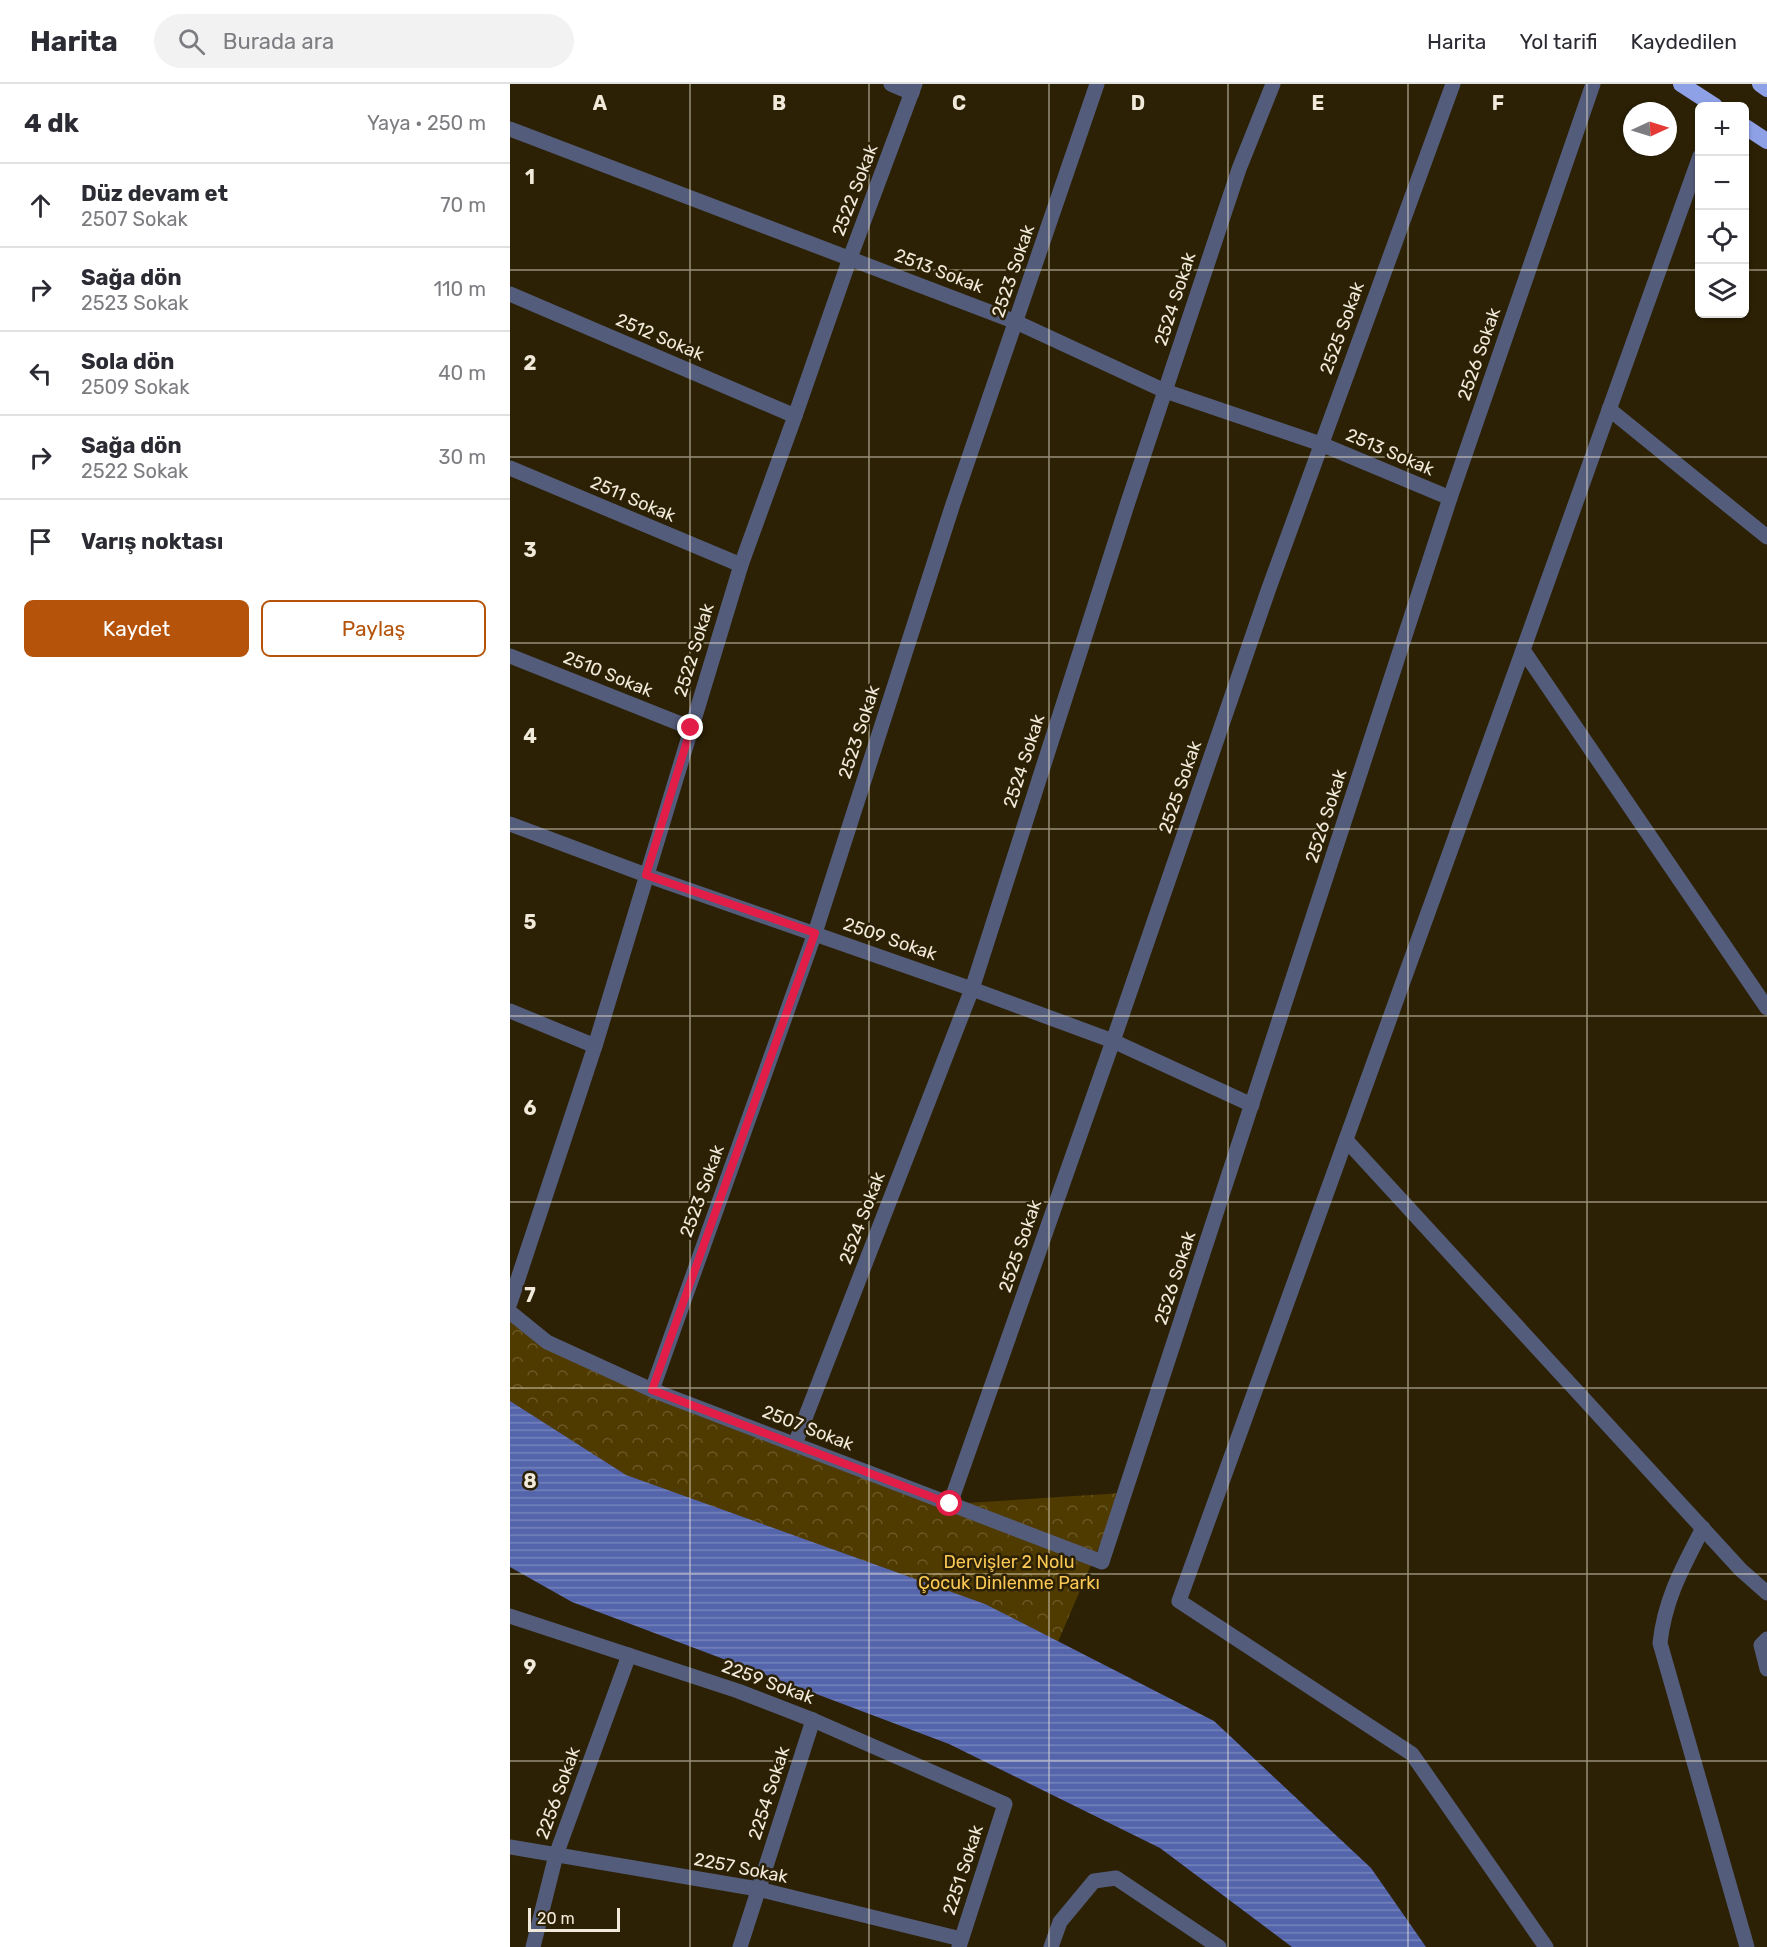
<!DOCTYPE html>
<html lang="tr">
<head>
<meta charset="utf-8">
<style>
  body { margin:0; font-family:Rubik,sans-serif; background:#f2f2f3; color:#2b2b33 }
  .controls { position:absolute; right:18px; top:18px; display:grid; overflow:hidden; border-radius:9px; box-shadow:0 2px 4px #0004 }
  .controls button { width:54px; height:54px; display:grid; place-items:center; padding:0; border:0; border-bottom:2px solid #e1e1e2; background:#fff; color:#2b2b33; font:30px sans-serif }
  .compass { position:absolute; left:1113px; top:18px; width:54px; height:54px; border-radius:50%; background:#fff; box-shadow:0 2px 4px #0004; rotate:86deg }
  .scale { position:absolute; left:18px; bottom:15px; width:92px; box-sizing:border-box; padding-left:6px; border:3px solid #f1eada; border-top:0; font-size:16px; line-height:21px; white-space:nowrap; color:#f1eada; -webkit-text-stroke:4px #2c2105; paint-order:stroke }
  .stop { position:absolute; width:18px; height:18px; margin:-14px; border:4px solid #e11d48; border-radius:50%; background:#fff }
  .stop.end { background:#e11d48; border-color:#fff; box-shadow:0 2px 6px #0008 }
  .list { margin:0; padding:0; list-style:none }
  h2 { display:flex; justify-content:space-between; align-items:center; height:78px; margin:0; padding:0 24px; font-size:26px }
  h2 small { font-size:20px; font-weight:400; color:#7c7c81 }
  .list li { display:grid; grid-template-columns:39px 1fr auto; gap:18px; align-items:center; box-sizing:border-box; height:84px; padding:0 24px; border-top:2px solid #e1e1e2 }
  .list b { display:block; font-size:22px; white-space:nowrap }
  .list p { margin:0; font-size:20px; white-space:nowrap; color:#7c7c81 }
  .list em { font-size:20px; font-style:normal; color:#7c7c81 }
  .actions { display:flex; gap:12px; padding:18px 24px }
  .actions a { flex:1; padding:14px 0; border:2px solid #b45309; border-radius:9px; text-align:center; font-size:21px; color:#b45309 }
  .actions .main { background:#b45309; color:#fff }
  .icon { flex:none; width:33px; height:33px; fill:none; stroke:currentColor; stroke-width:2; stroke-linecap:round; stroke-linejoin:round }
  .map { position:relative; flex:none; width:1257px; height:1863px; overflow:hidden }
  header { display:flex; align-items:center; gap:36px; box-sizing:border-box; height:84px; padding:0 30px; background:#fff; border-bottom:2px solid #e1e1e2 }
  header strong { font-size:28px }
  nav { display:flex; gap:33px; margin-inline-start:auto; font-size:21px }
  .search { width:420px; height:54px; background:#f2f2f3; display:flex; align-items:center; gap:15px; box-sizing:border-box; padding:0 21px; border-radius:33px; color:#7c7c81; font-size:22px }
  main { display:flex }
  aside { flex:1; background:#fff }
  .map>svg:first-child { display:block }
  .park { fill:url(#park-crowns) }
  .water { fill:url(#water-rules) }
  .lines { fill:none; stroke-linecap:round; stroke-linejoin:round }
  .minor { stroke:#545c7b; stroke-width:15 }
  .tertiary { stroke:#545c7b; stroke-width:15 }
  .trunk { stroke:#8ea0e6; stroke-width:16 }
  .route { stroke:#e11d48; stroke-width:8 }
  .grid { fill:none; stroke:#f1eada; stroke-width:1.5; stroke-opacity:0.55 }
  .labels { text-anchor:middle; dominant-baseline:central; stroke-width:5; stroke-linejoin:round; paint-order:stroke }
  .street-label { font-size:18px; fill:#f1eada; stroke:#2c2105 }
  .park-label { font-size:18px; fill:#fac854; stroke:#2c2105 }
  .grid-label { font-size:20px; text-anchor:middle; font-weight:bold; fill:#f1eada; stroke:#2c2105; stroke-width:5; stroke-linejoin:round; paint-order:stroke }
</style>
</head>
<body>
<header>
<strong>Harita</strong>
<div class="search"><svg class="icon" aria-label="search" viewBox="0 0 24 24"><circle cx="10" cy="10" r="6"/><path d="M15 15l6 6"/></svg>Burada ara</div>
<nav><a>Harita</a><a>Yol tarifi</a><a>Kaydedilen</a></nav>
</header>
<main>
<aside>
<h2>4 dk<small>Yaya · 250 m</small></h2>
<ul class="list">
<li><svg class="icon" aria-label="ahead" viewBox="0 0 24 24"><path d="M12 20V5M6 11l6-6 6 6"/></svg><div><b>Düz devam et</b><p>2507 Sokak</p></div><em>70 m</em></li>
<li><svg class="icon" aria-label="right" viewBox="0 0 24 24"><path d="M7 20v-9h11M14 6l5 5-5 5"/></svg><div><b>Sağa dön</b><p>2523 Sokak</p></div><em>110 m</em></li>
<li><svg class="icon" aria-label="left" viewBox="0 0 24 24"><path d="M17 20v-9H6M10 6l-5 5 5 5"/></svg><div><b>Sola dön</b><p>2509 Sokak</p></div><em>40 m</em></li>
<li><svg class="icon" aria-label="right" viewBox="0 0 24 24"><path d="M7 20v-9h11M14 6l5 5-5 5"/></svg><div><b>Sağa dön</b><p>2522 Sokak</p></div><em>30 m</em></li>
<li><svg class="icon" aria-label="arrive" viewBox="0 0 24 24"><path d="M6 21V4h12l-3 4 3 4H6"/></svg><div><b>Varış noktası</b></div></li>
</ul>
<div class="actions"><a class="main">Kaydet</a><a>Paylaş</a></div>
</aside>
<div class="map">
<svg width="1257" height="1863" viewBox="0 0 1257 1863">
  <defs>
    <pattern id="park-crowns" width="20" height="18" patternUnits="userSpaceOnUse" patternTransform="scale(1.5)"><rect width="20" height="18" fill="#4f3a00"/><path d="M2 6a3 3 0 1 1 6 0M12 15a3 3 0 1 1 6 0" fill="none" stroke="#695725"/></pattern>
    <pattern id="water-rules" width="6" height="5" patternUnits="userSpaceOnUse" patternTransform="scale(1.5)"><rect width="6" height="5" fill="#5565ac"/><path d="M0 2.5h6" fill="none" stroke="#7683ba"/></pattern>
  </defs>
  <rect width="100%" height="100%" fill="#2c2105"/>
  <!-- park -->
  <polygon class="park" points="0,1229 22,1246 285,1360 440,1420 612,1409 538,1581 196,1450 0,1338"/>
  <!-- water -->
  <polygon class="water" points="0,1317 116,1391 475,1520 704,1637 861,1784 916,1863 782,1863 650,1764 439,1660 62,1518 0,1483"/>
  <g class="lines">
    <!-- minor -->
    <g class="minor">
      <polyline points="381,0 402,9"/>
      <polyline points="0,45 506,238 655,307 811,360 940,414"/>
      <polyline points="0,210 285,332"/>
      <polyline points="1099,325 1257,453"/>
      <polyline points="0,384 231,481"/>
      <polyline points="0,572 181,644"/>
      <polyline points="0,740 136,791 462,905 603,957 742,1021"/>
      <polyline points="0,927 85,962"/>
      <polyline points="836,1056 1231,1486 1257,1509"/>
      <polyline points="0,1219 85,962 231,481 285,332 340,174 405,0"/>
      <polyline points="0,1228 37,1258 142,1306 592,1478 940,414 1083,0"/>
      <polyline points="142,1306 305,849 443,420 587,0"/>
      <polyline points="285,1360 462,905 618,418 729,85 763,0"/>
      <polyline points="440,1420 603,957 759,504 943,0"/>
      <path d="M1193,1444C1173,1483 1155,1514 1150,1559L1237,1863"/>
      <polyline points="0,1532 228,1607 303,1636 495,1720 449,1863"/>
      <polyline points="1257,1555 1251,1561 1257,1585"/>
      <polyline points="0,1763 248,1805 451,1855"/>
      <polyline points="23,1863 46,1771 119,1571"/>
      <polyline points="230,1863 303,1636"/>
      <polyline points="541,1863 550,1838 584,1797 606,1794 709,1863"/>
      <polyline points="1036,1863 902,1670 669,1517 1013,566 1190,72"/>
    </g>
    <!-- tertiary -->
    <polyline class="tertiary" points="1013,566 1257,924"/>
    <!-- trunk -->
    <g class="trunk">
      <polyline points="1171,0 1205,22"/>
      <polyline points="1250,0 1257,5"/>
      <polyline points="1234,42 1257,57"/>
    </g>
  </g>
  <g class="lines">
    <!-- route -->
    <polyline class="route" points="181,644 136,791 305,849 142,1306 440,1420"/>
  </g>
  <!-- grid -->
  <path class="grid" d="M180,0V1863M359,0V1863M539,0V1863M718,0V1863M898,0V1863M1077,0V1863M0,186H1190M1234,186H1257M0,373H1257M0,559H1257M0,745H1257M0,932H1257M0,1118H1257M0,1304H1257M0,1490H1257M0,1677H1257"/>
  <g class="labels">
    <!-- street labels -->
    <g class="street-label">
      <text transform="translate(345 106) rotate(-69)">2522 Sokak</text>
      <text transform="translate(429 187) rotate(21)">2513 Sokak</text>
      <text transform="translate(503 187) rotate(-71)">2523 Sokak</text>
      <text transform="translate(665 215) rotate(-72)">2524 Sokak</text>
      <text transform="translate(832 244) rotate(-70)">2525 Sokak</text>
      <text transform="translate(150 253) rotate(23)">2512 Sokak</text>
      <text transform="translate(969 270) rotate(-71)">2526 Sokak</text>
      <text transform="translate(880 368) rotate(23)">2513 Sokak</text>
      <text transform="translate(123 415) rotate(23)">2511 Sokak</text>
      <text transform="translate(184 566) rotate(-73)">2522 Sokak</text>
      <text transform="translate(98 590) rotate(22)">2510 Sokak</text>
      <text transform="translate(349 648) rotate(-72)">2523 Sokak</text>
      <text transform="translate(514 677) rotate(-72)">2524 Sokak</text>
      <text transform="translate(670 703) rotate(-71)">2525 Sokak</text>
      <text transform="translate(816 732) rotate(-72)">2526 Sokak</text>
      <text transform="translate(380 855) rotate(19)">2509 Sokak</text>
      <text transform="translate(192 1107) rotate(-70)">2523 Sokak</text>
      <text transform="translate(352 1134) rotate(-69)">2524 Sokak</text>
      <text transform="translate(510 1162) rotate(-71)">2525 Sokak</text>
      <text transform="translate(665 1194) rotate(-72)">2526 Sokak</text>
      <text transform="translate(298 1344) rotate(21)">2507 Sokak</text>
      <text transform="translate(258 1598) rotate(20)">2259 Sokak</text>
      <text transform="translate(48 1709) rotate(-70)">2256 Sokak</text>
      <text transform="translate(259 1709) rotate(-72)">2254 Sokak</text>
      <text transform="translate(231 1784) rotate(11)">2257 Sokak</text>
      <text transform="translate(453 1786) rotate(-72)">2251 Sokak</text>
    </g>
    <!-- park labels -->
    <g class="park-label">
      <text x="499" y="1478">Dervişler 2 Nolu<tspan x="499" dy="21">Çocuk Dinlenme Parkı</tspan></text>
    </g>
  </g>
  <g class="grid-label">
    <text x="90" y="26">A</text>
    <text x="269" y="26">B</text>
    <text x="449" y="26">C</text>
    <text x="628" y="26">D</text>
    <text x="808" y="26">E</text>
    <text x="988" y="26">F</text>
    <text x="20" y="100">1</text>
    <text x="20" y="286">2</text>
    <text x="20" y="473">3</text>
    <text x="20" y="659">4</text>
    <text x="20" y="845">5</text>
    <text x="20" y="1031">6</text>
    <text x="20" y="1218">7</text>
    <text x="20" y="1404">8</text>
    <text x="20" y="1590">9</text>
  </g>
</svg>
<div class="controls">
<button>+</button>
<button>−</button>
<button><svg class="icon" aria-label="locate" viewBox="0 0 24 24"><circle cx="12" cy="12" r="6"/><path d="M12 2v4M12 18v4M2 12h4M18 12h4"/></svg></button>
<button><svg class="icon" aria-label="layers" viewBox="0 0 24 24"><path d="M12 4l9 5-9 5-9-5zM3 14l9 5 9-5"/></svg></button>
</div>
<svg class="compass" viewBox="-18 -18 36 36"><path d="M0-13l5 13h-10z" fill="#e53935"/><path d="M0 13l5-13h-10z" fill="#7c7c81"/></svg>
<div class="scale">20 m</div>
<div class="stop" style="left:440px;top:1420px"></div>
<div class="stop end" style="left:181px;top:644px"></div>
</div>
</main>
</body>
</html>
